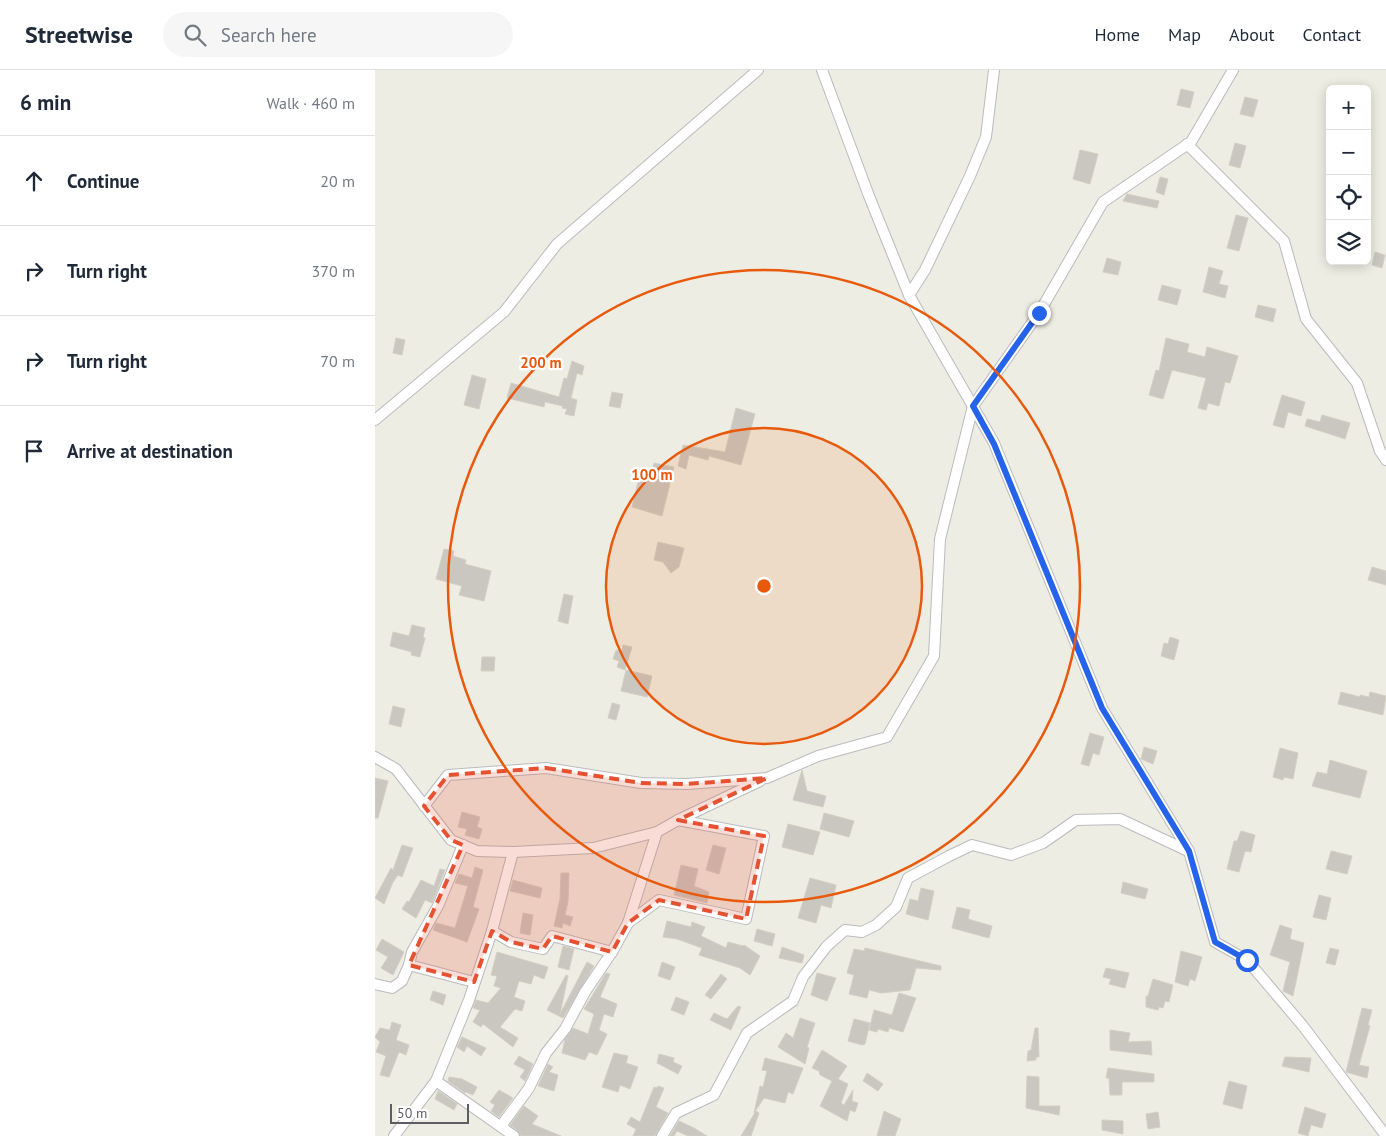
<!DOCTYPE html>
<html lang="en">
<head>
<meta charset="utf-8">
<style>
  body { margin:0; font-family:"PT Sans",sans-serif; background:#f6f6f7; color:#1f2937 }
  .controls { position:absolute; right:15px; top:15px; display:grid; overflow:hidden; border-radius:8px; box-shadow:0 2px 12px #0003 }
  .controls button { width:45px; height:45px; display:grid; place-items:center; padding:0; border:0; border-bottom:1px solid #e0e1e3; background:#fff; color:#1f2937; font:25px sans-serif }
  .scale { position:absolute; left:15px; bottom:12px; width:79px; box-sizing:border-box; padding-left:5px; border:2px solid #5c5e64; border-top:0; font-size:14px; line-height:18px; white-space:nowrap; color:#5c5e64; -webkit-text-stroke:4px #fff; paint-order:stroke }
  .stop { position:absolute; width:15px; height:15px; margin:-11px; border:4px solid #2563eb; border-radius:50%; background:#fff }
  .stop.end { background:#2563eb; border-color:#fff; box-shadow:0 1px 5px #0008 }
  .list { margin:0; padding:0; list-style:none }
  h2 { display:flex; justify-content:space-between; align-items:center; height:65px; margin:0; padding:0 20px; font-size:21px }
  h2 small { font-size:16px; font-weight:400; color:#747a83 }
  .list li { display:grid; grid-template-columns:32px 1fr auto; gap:15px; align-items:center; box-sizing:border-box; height:90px; padding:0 20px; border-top:1px solid #e0e1e3 }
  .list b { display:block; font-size:19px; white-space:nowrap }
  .list em { font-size:16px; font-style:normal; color:#747a83 }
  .icon { flex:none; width:28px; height:28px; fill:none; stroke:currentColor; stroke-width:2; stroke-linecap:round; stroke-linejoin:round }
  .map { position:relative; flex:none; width:1011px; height:1066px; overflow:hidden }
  header { display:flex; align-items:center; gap:30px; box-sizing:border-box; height:70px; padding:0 25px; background:#fff; border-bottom:1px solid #e0e1e3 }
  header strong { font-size:24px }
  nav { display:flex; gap:28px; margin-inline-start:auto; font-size:18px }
  .search { width:350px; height:45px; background:#f6f6f7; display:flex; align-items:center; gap:12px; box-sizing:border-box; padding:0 18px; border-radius:28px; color:#747a83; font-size:19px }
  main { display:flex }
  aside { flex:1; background:#fff }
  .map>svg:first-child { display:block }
  .building { fill:#cac7c1; stroke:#d3cfc2 }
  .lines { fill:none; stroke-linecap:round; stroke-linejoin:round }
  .minor-casing { stroke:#b9bbbf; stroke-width:12 }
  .minor { stroke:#fff; stroke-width:10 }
  .route { stroke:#2563eb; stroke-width:6 }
  .marked { fill:#e65131; fill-opacity:0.2; stroke:#e65131; stroke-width:4; stroke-dasharray:10 6; stroke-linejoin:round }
  .ring { fill:none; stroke:#e8590c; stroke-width:2.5 }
  .centre { fill:#e8590c; stroke:#fff; stroke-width:2.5 }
  .ring-label { font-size:15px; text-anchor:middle; font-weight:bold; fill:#e8590c; stroke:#fff; stroke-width:4.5; stroke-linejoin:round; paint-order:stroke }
</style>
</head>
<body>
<header>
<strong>Streetwise</strong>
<div class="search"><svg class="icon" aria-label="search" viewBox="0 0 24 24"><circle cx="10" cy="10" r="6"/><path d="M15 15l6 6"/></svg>Search here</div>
<nav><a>Home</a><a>Map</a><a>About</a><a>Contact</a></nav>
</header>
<main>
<aside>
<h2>6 min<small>Walk · 460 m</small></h2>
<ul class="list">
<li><svg class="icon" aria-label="ahead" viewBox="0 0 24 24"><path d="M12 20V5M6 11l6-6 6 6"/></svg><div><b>Continue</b></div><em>20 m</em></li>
<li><svg class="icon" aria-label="right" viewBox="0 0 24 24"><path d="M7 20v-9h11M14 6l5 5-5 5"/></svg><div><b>Turn right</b></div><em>370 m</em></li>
<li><svg class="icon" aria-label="right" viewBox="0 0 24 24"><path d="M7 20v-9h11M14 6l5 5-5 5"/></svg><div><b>Turn right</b></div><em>70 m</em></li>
<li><svg class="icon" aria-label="arrive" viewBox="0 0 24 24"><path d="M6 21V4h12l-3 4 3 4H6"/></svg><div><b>Arrive at destination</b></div></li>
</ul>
</aside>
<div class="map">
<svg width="1011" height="1066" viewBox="0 0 1011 1066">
  <rect width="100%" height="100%" fill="#eeede3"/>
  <!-- building -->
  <g class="building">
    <polygon points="806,19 819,22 815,38 802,35"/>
    <polygon points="870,27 883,30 878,47 865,44"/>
    <polygon points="860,73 871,76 865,98 854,95"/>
    <polygon points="705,80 723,84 715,114 698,109"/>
    <polygon points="785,107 793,109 789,125 781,122"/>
    <polygon points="752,124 784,131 782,138 748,131"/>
    <polygon points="861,145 873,148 864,181 852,178"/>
    <polygon points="1000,182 1010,185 1007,198 997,195"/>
    <polygon points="732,188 746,192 743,205 728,202"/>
    <polygon points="834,197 848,201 844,214 853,216 850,228 828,222"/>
    <polygon points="787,215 806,220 802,235 783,230"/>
    <polygon points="883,235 901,239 898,252 880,247"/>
    <polygon points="21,268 30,270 27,285 18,283"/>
    <polygon points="791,268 814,274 812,282 830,287 832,277 863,286 855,313 850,312 844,336 833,333 831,340 823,338 831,308 797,300 788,329 774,325 781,300 784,301"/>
    <polygon points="197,291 209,296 207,305 202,303 196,328 202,330 199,346 190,344 192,339 187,338 188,336 170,332 169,337 132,328 136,313 184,327 189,308 192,309"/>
    <polygon points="97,305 111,309 104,339 89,335"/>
    <polygon points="237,322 248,324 245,338 234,336"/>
    <polygon points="907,325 930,332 926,346 913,342 909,358 898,355"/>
    <polygon points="361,338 380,344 366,395 334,386 333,390 314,385 311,399 303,396 308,375 350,382"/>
    <polygon points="947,345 975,353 970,369 930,356 932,349 945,352"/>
    <polygon points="279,393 299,397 287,446 257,437 264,408 275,411"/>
    <polygon points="283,472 309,478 304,497 296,503 288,492 279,490"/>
    <polygon points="69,479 79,481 78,486 91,490 90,494 116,501 109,531 84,525 87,516 61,509"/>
    <polygon points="997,497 1011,501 1011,515 993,510"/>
    <polygon points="189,524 198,526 193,554 183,551"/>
    <polygon points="37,555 50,558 48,567 50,568 45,587 36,585 37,582 15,576 18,562 34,566"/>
    <polygon points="795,567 804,570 799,590 786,586 789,573 793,574"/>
    <polygon points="248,575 257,577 250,600 242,597 244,591 238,589 241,580 247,581"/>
    <polygon points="107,587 120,587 119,601 106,601"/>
    <polygon points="251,600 277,606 272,627 246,621"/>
    <polygon points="966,622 985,627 985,625 994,627 995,622 1011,626 1008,645 963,634"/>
    <polygon points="237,633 245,635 241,650 233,648"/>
    <polygon points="18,636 30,639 26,657 14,654"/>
    <polygon points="715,663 729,667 724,685 718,683 714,696 706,694"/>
    <polygon points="769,677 782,681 778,694 766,689"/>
    <polygon points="905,678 923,683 918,709 909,707 908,710 898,707"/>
    <polygon points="955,690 992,701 985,728 937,716 942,702 952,704"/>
    <polygon points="427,700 432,721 451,726 448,737 418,730"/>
    <polygon points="0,708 13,711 3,748 0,748"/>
    <polygon points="87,742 105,747 102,757 107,759 104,769 90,765 92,759 83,757"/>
    <polygon points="449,743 479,751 474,767 445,759"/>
    <polygon points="413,754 445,762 438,785 407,777"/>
    <polygon points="866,761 880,765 876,782 870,781 864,802 852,799 859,771 862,771"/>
    <polygon points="27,775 38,778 27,807 23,805 18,812 9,834 0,828 16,798 18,800"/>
    <polygon points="338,775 351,778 344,804 331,800"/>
    <polygon points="956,781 977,786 972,804 951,799"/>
    <polygon points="306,795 323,799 319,816 334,822 332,833 299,825"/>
    <polygon points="100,797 108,800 98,837 104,839 92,872 58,860 61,853 80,858 93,816 80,813 84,804 97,808"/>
    <polygon points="65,799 70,800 57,833 50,830 41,848 27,839 32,831 34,832 46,810 59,816"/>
    <polygon points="186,803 194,803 193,831 190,845 198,847 195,856 188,853 187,858 179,856 185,829"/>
    <polygon points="435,808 461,815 456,838 446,835 441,853 423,848"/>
    <polygon points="138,810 167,818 165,828 135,821"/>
    <polygon points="748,812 773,819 770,829 746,823"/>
    <polygon points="546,818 559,821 553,850 531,844 535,829 543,831"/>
    <polygon points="944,825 956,828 951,850 938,847"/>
    <polygon points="582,837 595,840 593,849 617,856 614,868 577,858"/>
    <polygon points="148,843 158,845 155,865 145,863"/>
    <polygon points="292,851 316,857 317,852 330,857 326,866 351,878 353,872 368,876 369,875 385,886 375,905 365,898 324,885 327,878 302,869 288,867"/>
    <polygon points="905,855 917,859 915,869 929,873 918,926 908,921 915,892 895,885"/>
    <polygon points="382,859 400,864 397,876 379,871"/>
    <polygon points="7,869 29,882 18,905 6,898 13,887 1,880"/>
    <polygon points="188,876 199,879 194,900 183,897"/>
    <polygon points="407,877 429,885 427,893 404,888"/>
    <polygon points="490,878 566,896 566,900 541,898 535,920 506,923 494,920 492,928 474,924 479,905 472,903 479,879 489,881"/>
    <polygon points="955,878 964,880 960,895 951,893"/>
    <polygon points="806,881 827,887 820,911 815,909 813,916 800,912"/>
    <polygon points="122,882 173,897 169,909 159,905 156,914 144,911 139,927 150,931 147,941 140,939 125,957 143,968 138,977 108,954 106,957 98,952 105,940 98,938 101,930 113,933 126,918 119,916 122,906 116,905"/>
    <polygon points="212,892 219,896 188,948 172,940 191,905 193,906 185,944"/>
    <polygon points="287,892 300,897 295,910 283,906"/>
    <polygon points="731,898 754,903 750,918 734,914 736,909 728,907"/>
    <polygon points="231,903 235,904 225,927 242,934 238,947 229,944 224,960 232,964 222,985 214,982 210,990 187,983 190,969 198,958 213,964 219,944 209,939"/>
    <polygon points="442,903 461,908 452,931 436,925"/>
    <polygon points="346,904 352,909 336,929 330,925"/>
    <polygon points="778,909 798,915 794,932 790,931 788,938 784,937 783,940 771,937 771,926 773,926"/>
    <polygon points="58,921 71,925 68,935 55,930"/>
    <polygon points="524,923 541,928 528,962 514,958 513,962 503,959 502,962 494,960 499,940 517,945"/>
    <polygon points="301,927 314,932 309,945 296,940"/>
    <polygon points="363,936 366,937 356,960 335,950 339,943 352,949"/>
    <polygon points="987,938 997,940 993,955 995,956 984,995 994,997 992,1008 971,1002"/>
    <polygon points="425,948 440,953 432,977 434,978 430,994 403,977 411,963 418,968"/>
    <polygon points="479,949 495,953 490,974 487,975 473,971"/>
    <polygon points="17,952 26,955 21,970 34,975 31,985 24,982 14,1007 5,1005 11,986 1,982 5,972 0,967 5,958 15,960"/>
    <polygon points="660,958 663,958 664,987 661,987 661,990 652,991 653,981 656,980"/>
    <polygon points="735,960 755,963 753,972 776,971 777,985 735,980"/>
    <polygon points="87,967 111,978 106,986 92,976 89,982 82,977"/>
    <polygon points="447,980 472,996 463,1009 473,1014 466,1033 469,1035 478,1020 477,1031 483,1033 480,1042 475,1040 472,1051 445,1036 457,1011 445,1005 444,1001 437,998"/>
    <polygon points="239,983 253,986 251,993 263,997 255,1019 245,1015 243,1022 227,1017"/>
    <polygon points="284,984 299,988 298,992 307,996 303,1004 282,993"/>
    <polygon points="144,986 158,994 150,1011 145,1007 150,1000 139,994"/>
    <polygon points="910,987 936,988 934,1002 907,996"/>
    <polygon points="390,988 428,998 418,1024 413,1022 410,1033 389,1028 379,1043 385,1016 388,1017 392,1001 387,1000"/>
    <polygon points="173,994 178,997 174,1002 183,1005 179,1021 163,1016"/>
    <polygon points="733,998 779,1004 779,1012 747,1012 747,1025 735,1025 734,1008 731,1008"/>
    <polygon points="492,1003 508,1014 503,1021 488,1011"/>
    <polygon points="652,1006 664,1007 664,1036 685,1036 684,1045 651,1038"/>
    <polygon points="74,1007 87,1009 102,1017 98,1025 91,1022 90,1023 73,1011"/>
    <polygon points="854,1011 872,1016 867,1039 848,1034"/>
    <polygon points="283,1016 289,1018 281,1037 293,1043 280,1066 258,1066 261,1059 252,1054 256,1047 265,1052 279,1017 282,1018"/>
    <polygon points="124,1020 138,1028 124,1047 116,1041 120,1035 115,1032"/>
    <polygon points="63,1021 82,1034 79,1040 60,1029"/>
    <polygon points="149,1036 163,1046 157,1054 186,1066 146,1066 143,1061 135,1055"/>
    <polygon points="930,1037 951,1044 947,1058 936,1055 933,1066 923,1063"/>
    <polygon points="381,1041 384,1043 376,1066 366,1066"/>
    <polygon points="509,1041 526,1049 520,1066 502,1066"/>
    <polygon points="783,1042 785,1057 773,1059 771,1044"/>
    <polygon points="727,1050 748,1051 748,1064 727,1060"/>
    <polygon points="304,1051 319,1058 332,1066 313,1066 302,1061 299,1066 295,1066"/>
  </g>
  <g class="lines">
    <defs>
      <g id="minor">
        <polyline points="447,0 494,126 534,225 619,373 727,638 814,781 840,872 872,890 928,956 1011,1066"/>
        <polyline points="812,74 909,171 931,249 982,313 1005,381 1011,390"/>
        <polyline points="534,225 550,200 595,106 611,67 619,0"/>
        <polyline points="0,350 129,242 182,174 383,0"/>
        <polyline points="0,687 21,699 76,770 102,781 138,782 218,778 282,762 303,750 389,766 371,849 284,830 253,853"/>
        <polyline points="49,736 73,705 171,698 266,713 312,714 392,708 443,686 512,667 559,586 565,469 598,336 664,243 728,132 816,72 858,0"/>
        <polyline points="303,750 385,711"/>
        <polyline points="88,775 63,836 37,882 34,895 99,912"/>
        <polyline points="117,861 136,872 168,879 177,866 237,882 253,853 282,762"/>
        <polyline points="0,914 17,918 27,911 34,895"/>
        <polyline points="61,1011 139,1066"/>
        <polyline points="126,1056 154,1018 171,983 190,959 210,922 237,882"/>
        <polyline points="19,1066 61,1011 94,930 117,861 138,782"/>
        <polyline points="287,1066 301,1043 339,1025 372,963 418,931 428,907 452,876 470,860 487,862 501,855 521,837 533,808 574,786 597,775 636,785 668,773 701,750 745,749 813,781"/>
      </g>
    </defs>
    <!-- minor casing -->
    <use href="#minor" class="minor-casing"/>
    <!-- minor -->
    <use href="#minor" class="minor"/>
  </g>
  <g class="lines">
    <!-- route -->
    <polyline class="route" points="664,243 598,336 619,374 727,638 814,781 840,872 872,890"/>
  </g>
  <!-- marked area -->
  <path class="marked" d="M171,698L266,713L312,714L392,708L303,750L389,766L371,849L284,830L253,853L237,882L177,866L168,879L136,872L117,861L99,912L34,895L88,775L76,770L49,736L73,705Z"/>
  <!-- distance rings -->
  <circle cx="389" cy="516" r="158" fill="#e8590c" fill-opacity=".12"/>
  <g class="ring">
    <circle cx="389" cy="516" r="158"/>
    <circle cx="389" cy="516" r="316"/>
  </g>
  <circle cx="389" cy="516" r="8" class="centre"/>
  <g class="ring-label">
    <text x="166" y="298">200 m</text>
    <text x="277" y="410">100 m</text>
  </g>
</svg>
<div class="controls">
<button>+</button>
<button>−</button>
<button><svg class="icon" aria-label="locate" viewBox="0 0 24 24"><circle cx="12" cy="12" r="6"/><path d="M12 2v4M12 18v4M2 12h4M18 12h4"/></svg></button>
<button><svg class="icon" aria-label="layers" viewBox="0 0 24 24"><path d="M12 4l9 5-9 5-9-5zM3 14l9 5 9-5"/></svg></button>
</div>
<div class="scale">50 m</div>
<div class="stop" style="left:872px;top:890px"></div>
<div class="stop end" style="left:664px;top:243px"></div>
</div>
</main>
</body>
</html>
